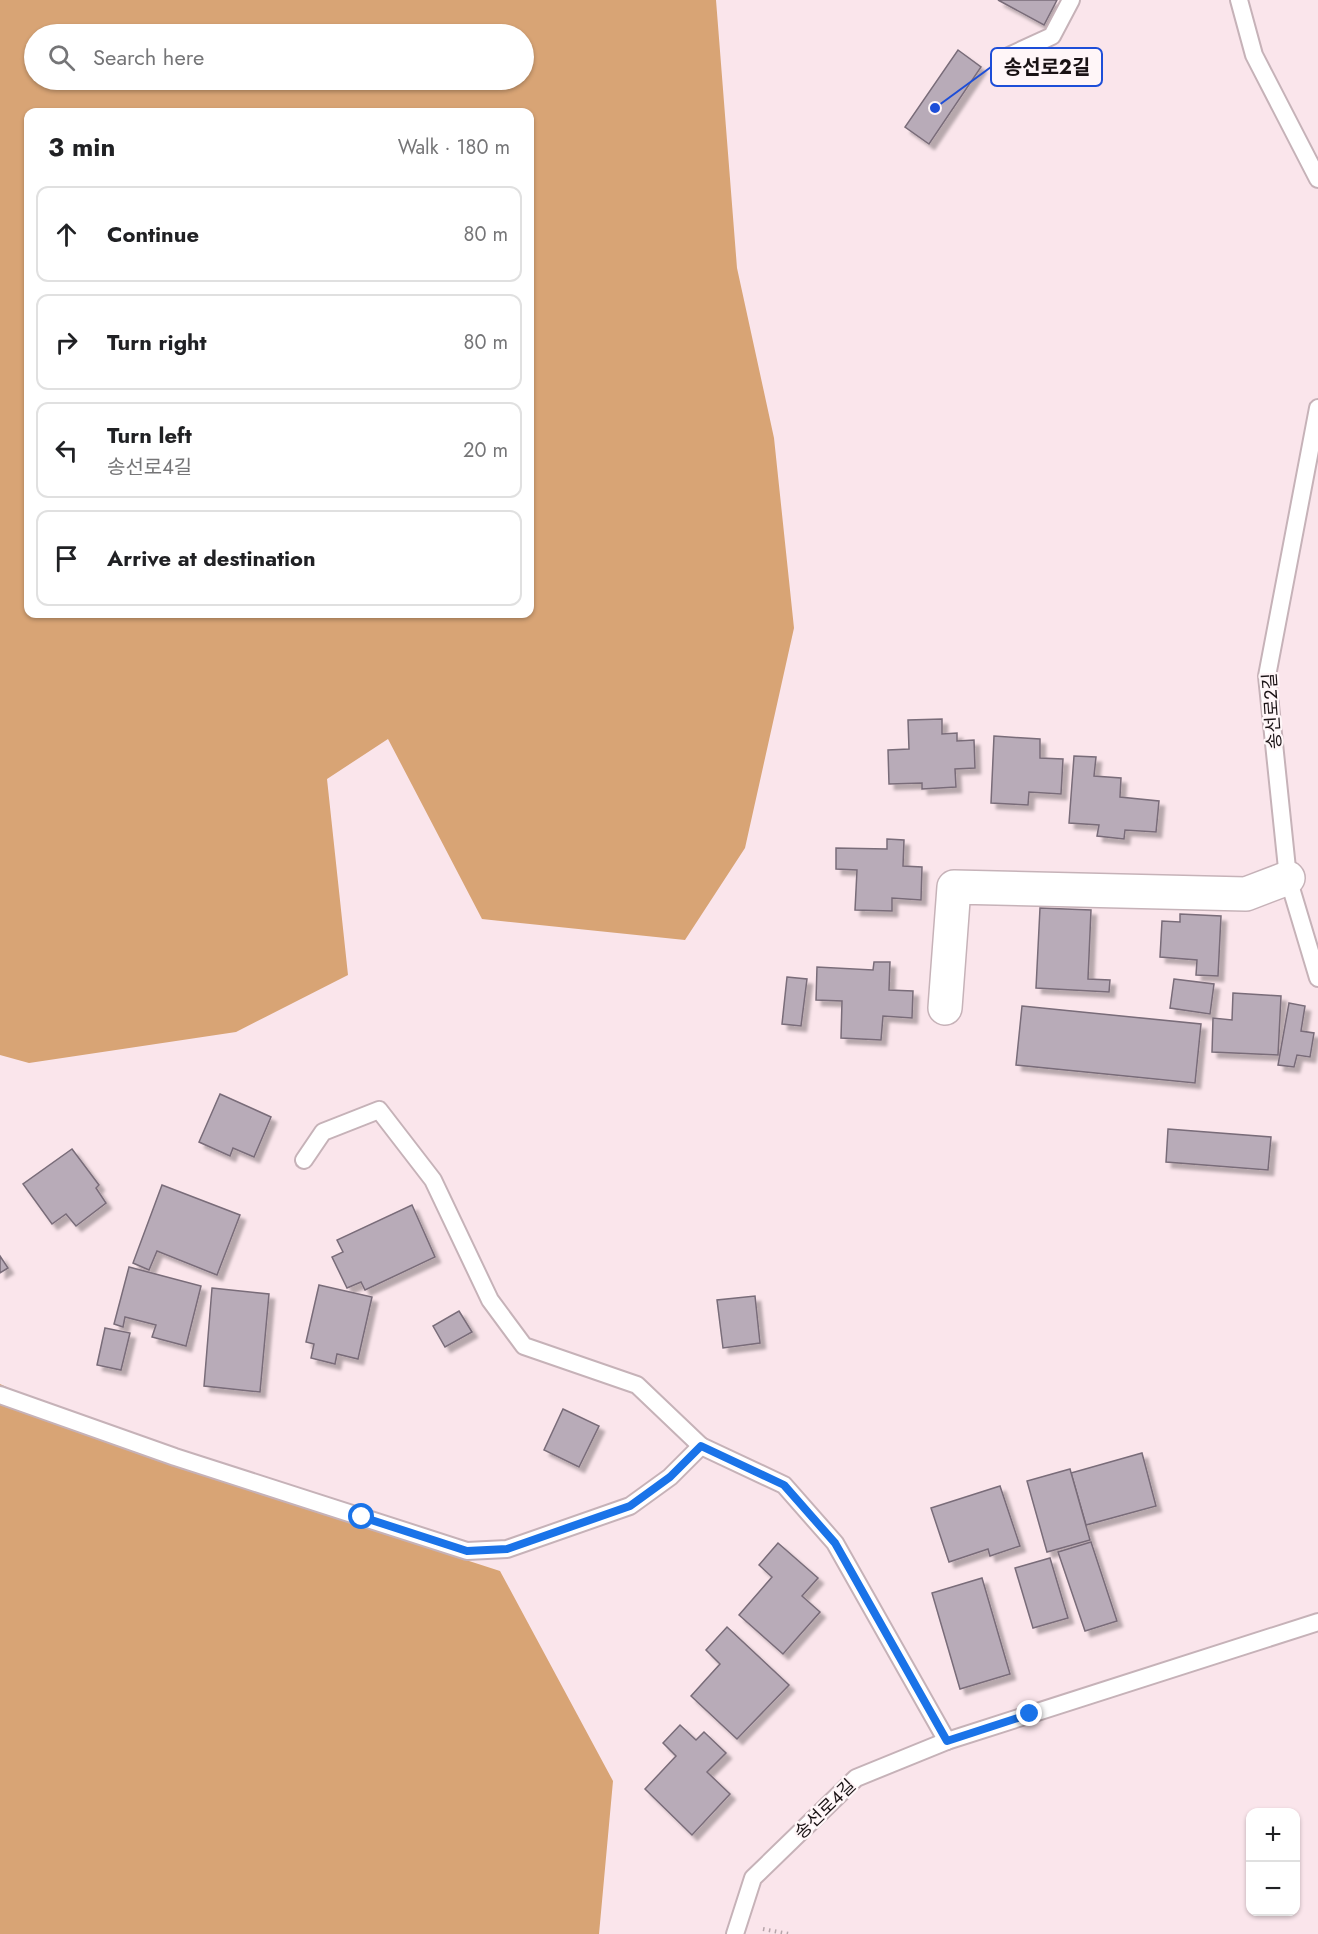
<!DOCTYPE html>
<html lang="en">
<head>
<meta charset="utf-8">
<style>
  body { margin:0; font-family:Jost,"Noto Sans KR",sans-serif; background:#f6f6f6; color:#202124 }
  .controls { position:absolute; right:18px; bottom:18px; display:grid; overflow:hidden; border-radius:12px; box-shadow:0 2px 4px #0004 }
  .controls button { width:54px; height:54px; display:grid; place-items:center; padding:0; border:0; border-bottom:2px solid #e0e0e0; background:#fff; color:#202124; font:30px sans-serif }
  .stop { position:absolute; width:18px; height:18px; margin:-14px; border:4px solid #1a73e8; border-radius:50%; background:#fff }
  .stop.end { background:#1a73e8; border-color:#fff; box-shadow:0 2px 6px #0008 }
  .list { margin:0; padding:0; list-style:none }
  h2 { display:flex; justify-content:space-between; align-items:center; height:78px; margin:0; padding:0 24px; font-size:26px }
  h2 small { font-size:20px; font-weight:400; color:#757577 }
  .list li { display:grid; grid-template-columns:39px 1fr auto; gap:18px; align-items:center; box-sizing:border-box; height:96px; margin:0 12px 12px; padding:0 12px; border:2px solid #e0e0e0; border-radius:12px }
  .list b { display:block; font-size:22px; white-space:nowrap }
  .list p { margin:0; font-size:20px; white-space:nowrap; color:#757577 }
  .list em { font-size:20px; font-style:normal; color:#757577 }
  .icon { flex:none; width:33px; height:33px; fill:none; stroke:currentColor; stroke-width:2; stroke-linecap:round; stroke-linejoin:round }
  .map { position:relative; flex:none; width:1318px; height:1934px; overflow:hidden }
  .search { position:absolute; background:#fff; box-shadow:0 2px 4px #0004; left:24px; top:24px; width:510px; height:66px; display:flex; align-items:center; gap:15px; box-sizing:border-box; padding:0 21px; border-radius:33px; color:#757577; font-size:22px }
  .panel { position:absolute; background:#fff; box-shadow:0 2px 4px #0004; left:24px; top:108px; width:510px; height:510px; border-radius:12px }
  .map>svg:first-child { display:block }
  .forest { fill:#d8a475; fill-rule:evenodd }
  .building { fill:#b8abb8; stroke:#796c79; stroke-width:1.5; filter:url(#shadow) }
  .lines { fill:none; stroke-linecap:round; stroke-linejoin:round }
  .service-casing { stroke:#c6b2b8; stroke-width:20 }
  .minor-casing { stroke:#c6b2b8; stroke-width:36 }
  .path { stroke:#b6a5aa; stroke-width:4; stroke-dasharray:1.5 4.5; stroke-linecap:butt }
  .service { stroke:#fff; stroke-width:16 }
  .minor { stroke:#fff; stroke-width:33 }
  .route { stroke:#1a73e8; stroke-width:8 }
  .labels { text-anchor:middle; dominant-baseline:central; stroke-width:4.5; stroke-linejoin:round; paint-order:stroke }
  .street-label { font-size:18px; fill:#1a1315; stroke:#fff6f8 }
  .leader { fill:none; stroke:#1d4ed8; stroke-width:2 }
  .callout-dot { fill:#1d4ed8; stroke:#fff6f8; stroke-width:2 }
  .callout { fill:#fff6f8; stroke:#1d4ed8; stroke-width:2 }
  .callout-label { font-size:20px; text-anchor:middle; font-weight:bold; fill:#1a1315 }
</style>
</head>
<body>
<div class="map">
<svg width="1318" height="1934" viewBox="0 0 1318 1934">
  <defs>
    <filter id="shadow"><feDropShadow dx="5.5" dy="5.5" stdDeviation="1.5" flood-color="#0004"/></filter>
  </defs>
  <rect width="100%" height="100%" fill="#fae5eb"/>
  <!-- forest -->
  <g class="forest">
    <path d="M0,0H716L737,268L774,438L794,628L745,848L685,940L482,919L388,739L327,779L348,975L236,1032L29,1063L0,1055ZM34,34H524V80H34ZM28,112H530V614H28Z"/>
    <polygon points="0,1384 181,1468 500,1571 613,1781 599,1934 0,1934"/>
  </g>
  <!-- building -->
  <g class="building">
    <polygon points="998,0 1057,0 1044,25"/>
    <polygon points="958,50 981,67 929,144 905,127"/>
    <polygon points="942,719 942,734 957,733 957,741 974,740 975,768 955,769 956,787 922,789 922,783 889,784 888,750 909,749 908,720"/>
    <polygon points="994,736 1040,739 1040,758 1063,759 1061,794 1029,792 1028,805 991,803"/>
    <polygon points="1074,756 1096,757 1094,776 1121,778 1120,797 1159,801 1156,832 1125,830 1124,839 1097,836 1099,825 1069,823"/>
    <polygon points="887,839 904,840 903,866 922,867 921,900 892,898 892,911 855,910 857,870 836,869 836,848 887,849"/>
    <polygon points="1040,908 1091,910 1088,979 1110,980 1109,992 1036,988"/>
    <polygon points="1180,914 1221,916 1218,976 1196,975 1197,960 1160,957 1162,921 1180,922"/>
    <polygon points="874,962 890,962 889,990 913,991 912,1018 883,1016 881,1040 841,1038 842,1001 816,1000 817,967 873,970"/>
    <polygon points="787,977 807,979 801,1026 782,1024"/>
    <polygon points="1174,979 1214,984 1210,1014 1170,1008"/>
    <polygon points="1233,993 1281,996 1278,1055 1212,1052 1213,1018 1232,1020"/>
    <polygon points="1289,1003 1305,1006 1301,1031 1314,1033 1310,1057 1297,1055 1294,1067 1278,1065"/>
    <polygon points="1022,1006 1201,1024 1195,1083 1016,1065"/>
    <polygon points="220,1094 271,1117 254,1157 233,1148 230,1156 199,1142"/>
    <polygon points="1168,1129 1271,1137 1268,1170 1166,1162"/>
    <polygon points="72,1149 99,1185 96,1188 106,1203 76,1226 66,1214 52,1224 23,1184"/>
    <polygon points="162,1185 240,1215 217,1275 157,1251 149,1270 133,1263"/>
    <polygon points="412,1205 435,1257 365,1290 361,1282 347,1288 332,1257 343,1252 337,1240"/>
    <polygon points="0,1256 8,1268 0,1273"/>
    <polygon points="129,1267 201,1286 186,1346 152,1337 156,1325 125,1317 123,1327 114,1324"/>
    <polygon points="319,1285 372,1297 358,1359 337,1354 335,1364 311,1358 314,1344 306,1342"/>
    <polygon points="212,1288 269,1294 260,1392 204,1386"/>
    <polygon points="755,1296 760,1343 723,1348 717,1300"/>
    <polygon points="459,1311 472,1332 445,1347 433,1326"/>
    <polygon points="105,1328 130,1333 121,1370 97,1365"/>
    <polygon points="563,1409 599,1426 579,1467 544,1450"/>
    <polygon points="1142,1453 1156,1506 1086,1525 1071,1473"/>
    <polygon points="1070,1469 1090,1540 1047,1552 1027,1481"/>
    <polygon points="1000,1486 1020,1546 990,1556 988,1549 949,1562 931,1508"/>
    <polygon points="1091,1542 1117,1621 1085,1631 1058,1552"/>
    <polygon points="778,1543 818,1578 802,1596 820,1612 783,1654 739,1615 772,1577 759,1565"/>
    <polygon points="1050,1558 1068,1618 1033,1628 1015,1568"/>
    <polygon points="982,1578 1010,1674 960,1689 932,1593"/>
    <polygon points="727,1627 789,1685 737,1739 691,1696 720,1664 706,1650"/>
    <polygon points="680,1725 696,1740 704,1732 726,1753 707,1772 730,1794 692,1835 645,1789 676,1756 663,1743"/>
  </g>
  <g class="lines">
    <defs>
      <g id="service">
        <polyline points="1239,0 1254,55 1318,179"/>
        <polyline points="1000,60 1052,36 1071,0"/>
        <polyline points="1318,408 1267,676 1288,878 1318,978"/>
        <polyline points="304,1160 323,1132 379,1110 433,1180 490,1300 524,1346 637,1385 701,1446"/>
        <polyline points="0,1395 175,1457 467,1551 507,1549 630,1506 670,1477 701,1446 784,1485 835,1543 947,1741"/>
        <polyline points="735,1934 753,1878 856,1778 947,1741 1318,1622"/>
      </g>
      <polyline id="minor" points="945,1008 954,887 1246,894 1288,878"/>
    </defs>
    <!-- service casing -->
    <use href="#service" class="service-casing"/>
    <!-- minor casing -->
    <use href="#minor" class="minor-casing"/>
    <!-- path -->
    <polyline class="path" points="763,1929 789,1934"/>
    <!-- service -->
    <use href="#service" class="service"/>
    <!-- minor -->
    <use href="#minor" class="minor"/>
  </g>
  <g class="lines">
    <!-- route -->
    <polyline class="route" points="362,1517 467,1551 507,1549 630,1506 670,1477 701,1446 784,1485 835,1543 947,1741 1030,1714"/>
  </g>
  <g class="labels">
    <!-- street labels -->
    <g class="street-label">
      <text transform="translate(1272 711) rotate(-94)">송선로2길</text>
      <text transform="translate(825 1809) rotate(-44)">송선로4길</text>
    </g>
  </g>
  <!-- callouts -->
  <path class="leader" d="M935 108L991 67"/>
  <circle class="callout-dot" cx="935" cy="108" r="6"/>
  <rect class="callout" x="991" y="48" width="111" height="38" rx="6"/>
  <g class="callout-label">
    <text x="1047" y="74">송선로2길</text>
  </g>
</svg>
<div class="controls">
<button>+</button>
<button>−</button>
</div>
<div class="stop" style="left:362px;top:1517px"></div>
<div class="stop end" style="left:1030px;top:1714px"></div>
<div class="search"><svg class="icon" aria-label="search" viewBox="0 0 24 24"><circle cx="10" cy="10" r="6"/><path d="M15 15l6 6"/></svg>Search here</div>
<section class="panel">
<h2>3 min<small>Walk · 180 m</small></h2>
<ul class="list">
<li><svg class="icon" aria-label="ahead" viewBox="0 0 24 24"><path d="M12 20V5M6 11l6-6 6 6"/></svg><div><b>Continue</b></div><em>80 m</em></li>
<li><svg class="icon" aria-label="right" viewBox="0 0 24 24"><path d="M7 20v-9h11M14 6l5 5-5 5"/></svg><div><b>Turn right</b></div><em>80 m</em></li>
<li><svg class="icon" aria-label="left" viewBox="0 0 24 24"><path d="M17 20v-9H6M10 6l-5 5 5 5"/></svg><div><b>Turn left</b><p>송선로4길</p></div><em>20 m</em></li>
<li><svg class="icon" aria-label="arrive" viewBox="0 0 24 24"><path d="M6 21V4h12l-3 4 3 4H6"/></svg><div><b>Arrive at destination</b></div></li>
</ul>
</section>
</div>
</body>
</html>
